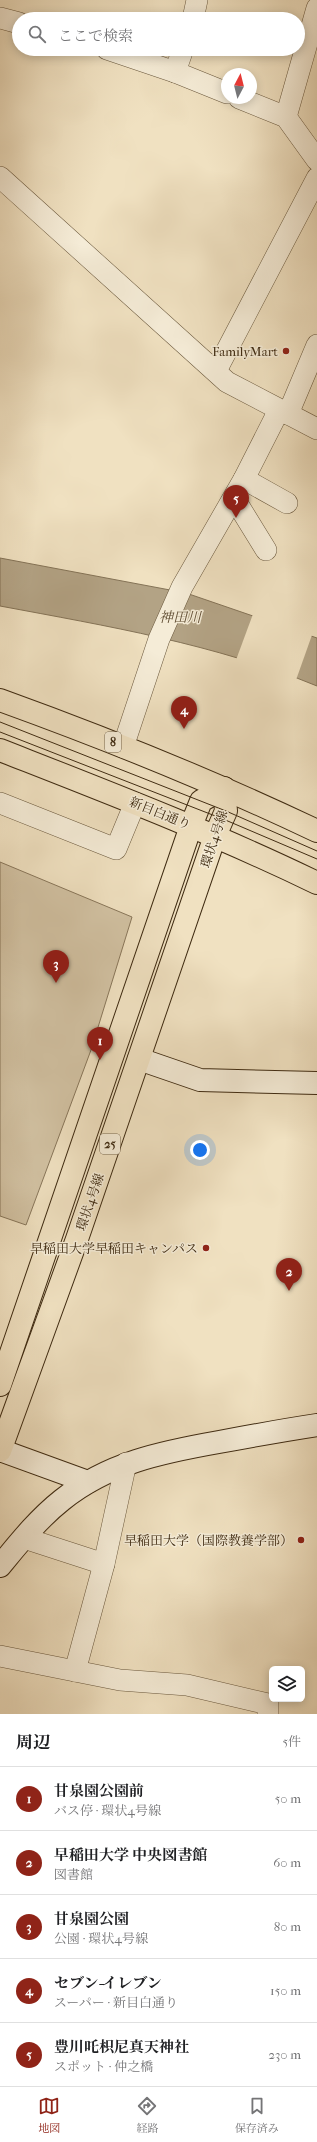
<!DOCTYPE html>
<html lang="ja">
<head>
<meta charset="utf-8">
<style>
  body { margin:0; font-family:"IM FELL French Canon","Noto Serif JP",serif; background:#f2f2f2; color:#202124 }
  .controls { position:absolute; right:12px; bottom:12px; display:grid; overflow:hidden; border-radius:6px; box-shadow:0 2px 10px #0003 }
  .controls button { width:36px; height:36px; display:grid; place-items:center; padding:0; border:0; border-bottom:1px solid #e0e0e0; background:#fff; color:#202124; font:20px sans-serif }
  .compass { position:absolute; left:221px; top:68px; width:36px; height:36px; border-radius:50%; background:#fff; box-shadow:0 2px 10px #0003; rotate:7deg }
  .you { position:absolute; left:200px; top:1150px; width:14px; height:14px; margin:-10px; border:3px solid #fff; border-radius:50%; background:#1a73e8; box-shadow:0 0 0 6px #1a73e833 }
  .badge { display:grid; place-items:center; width:26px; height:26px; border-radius:50%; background:#8f2418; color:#fff; font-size:13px; font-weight:700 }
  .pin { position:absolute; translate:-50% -33px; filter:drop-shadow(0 1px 2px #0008) }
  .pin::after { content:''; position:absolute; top:21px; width:14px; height:12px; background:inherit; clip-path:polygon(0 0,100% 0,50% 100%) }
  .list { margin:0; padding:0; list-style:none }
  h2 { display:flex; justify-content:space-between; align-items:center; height:52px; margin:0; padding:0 16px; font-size:17px }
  h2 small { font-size:13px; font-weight:400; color:#757577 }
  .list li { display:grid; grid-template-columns:26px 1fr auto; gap:12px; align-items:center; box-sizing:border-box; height:64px; padding:0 16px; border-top:1px solid #e0e0e0 }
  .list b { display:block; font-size:15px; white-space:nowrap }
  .list p { margin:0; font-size:13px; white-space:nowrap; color:#757577 }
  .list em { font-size:13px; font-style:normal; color:#757577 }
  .icon { flex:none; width:22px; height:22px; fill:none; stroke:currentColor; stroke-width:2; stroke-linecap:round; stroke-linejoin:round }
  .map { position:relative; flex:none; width:317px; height:1714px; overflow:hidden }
  .search { position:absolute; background:#fff; box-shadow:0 2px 10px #0003; left:12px; right:12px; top:12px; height:44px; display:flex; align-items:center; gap:10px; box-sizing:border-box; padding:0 14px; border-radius:22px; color:#757577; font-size:15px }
  .sheet { height:372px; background:#fff }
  nav { display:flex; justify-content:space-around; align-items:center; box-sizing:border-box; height:56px; border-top:1px solid #e0e0e0; background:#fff; font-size:11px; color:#757577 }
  nav a { display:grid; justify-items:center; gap:2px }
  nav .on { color:#8f2418 }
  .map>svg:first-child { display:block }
  .green { fill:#d2c2a3; stroke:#88765a }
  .water { fill:#b3a385; stroke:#847357 }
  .pier { fill:#f0e1c1 }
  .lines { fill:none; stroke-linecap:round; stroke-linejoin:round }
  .street-casing { stroke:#6a583d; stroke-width:22 }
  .secondary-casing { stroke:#3e2a11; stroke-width:24 }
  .primary-casing { stroke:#3e2a11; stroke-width:24 }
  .street { stroke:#f5ecd7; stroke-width:21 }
  .secondary { stroke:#f5ecd7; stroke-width:22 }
  .primary { stroke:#f0e1c1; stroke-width:22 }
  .tram { stroke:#3e2a11; stroke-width:1 }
  .poi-dot { fill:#8f2418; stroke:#f5ecd7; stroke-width:1.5 }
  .labels { text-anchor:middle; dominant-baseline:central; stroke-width:3; stroke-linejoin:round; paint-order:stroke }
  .shield { fill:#f5ecd7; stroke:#75644c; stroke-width:1 }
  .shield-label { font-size:12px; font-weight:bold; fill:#3e2a11 }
  .poi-label { font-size:13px; fill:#3e2a11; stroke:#f5ecd7; text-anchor:end }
  .street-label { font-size:13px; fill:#3e2a11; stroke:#f5ecd7 }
  .water-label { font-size:14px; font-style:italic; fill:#614e34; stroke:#f5ecd7 }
</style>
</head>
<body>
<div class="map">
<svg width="317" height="1714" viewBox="0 0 317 1714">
  <rect width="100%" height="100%" fill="#f0e1c1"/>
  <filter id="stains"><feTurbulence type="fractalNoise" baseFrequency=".005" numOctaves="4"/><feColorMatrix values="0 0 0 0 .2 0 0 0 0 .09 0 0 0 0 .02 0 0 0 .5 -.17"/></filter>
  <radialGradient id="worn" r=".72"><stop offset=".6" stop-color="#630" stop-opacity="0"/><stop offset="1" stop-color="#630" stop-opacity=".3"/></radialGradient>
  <!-- green -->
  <polygon class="green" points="0,862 132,917 91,1050 26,1225 0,1216"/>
  <!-- water -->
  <path class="water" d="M0,558L186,593L317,638V686C215,644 107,626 0,606Z"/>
  <!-- pier -->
  <polygon class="pier" points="253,614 312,635 296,680 236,660"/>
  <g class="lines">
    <defs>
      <g id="street">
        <polyline points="0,18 19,23"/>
        <polyline points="193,19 197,0"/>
        <polyline points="107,49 175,72 227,93"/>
        <polyline points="175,72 183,49"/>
        <polyline points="239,98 286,117 317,160"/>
        <polyline points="286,117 317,8"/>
        <polyline points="0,177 227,382 317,429"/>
        <polyline points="216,371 317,178"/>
        <polyline points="288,414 317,345"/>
        <polyline points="244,479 287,503"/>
        <polyline points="234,498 266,550"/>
        <polyline points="123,747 159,639 182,587 244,479 279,410"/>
        <polyline points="0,803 116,849 135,803"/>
        <polyline points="24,1538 104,1564"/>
        <polyline points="0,1656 120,1680 187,1685 268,1704 268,1714"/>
        <polyline points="75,1671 104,1564 126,1463"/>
      </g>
      <g id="secondary">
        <polyline points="139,1059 200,1080 317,1083"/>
        <polyline points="0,1450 88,1482"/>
        <path d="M0,1566C19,1543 38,1519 62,1500C108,1463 162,1452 219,1442C251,1436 284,1430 317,1425"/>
      </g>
      <g id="primary">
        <path d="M0,700C108,739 214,782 317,831"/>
        <path d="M0,750C107,792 214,833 317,883"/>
        <polyline points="0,1385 191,826 201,801 224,788"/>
        <polyline points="0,1451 77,1239 215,836 226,811 224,788"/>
      </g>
    </defs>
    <!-- street casing -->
    <use href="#street" class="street-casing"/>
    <!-- secondary casing -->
    <use href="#secondary" class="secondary-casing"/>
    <!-- primary casing -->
    <use href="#primary" class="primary-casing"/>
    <!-- street -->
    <use href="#street" class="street"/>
    <!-- secondary -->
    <use href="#secondary" class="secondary"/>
    <!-- primary -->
    <use href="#primary" class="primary"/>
    <!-- tram -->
    <g class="tram">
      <polyline points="0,722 226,811 317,851"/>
      <polyline points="0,732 223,819 317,859"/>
    </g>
  </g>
  <!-- markers -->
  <g class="poi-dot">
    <circle cx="286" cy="351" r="4"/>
    <circle cx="206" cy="1248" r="4"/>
    <circle cx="301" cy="1540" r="4"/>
  </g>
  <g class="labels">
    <!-- shield labels -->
    <g class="shield">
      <rect x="105" y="732" width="16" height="20" rx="3"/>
      <rect x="100" y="1134" width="20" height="20" rx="3"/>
    </g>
    <g class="shield-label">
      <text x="113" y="742">8</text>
      <text x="110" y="1144">25</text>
    </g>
    <!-- poi labels -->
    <g class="poi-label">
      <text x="278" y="351">FamilyMart</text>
      <text x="198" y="1248">早稲田大学早稲田キャンパス</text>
      <text x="293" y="1540">早稲田大学（国際教養学部）</text>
    </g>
    <!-- street labels -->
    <g class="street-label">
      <text transform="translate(160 813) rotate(22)">新目白通り</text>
      <text transform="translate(214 839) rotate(-72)">環状4号線</text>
      <text transform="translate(90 1202) rotate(-71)">環状4号線</text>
    </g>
    <!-- water labels -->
    <g class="water-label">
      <text x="180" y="617">神田川</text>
    </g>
  </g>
  <rect width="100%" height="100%" filter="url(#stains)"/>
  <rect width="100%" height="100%" fill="url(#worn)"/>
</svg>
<div class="controls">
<button><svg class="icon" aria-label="layers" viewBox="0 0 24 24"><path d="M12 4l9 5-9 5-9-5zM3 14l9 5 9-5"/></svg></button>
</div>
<svg class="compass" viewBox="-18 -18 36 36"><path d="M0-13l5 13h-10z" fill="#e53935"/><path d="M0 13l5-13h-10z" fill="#757577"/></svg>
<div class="you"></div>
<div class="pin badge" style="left:100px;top:1060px">1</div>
<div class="pin badge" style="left:289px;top:1291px">2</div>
<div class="pin badge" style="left:56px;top:983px">3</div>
<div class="pin badge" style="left:184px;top:729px">4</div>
<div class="pin badge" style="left:236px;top:518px">5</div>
<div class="search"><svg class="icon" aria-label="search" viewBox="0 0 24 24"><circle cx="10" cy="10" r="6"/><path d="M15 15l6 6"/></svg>ここで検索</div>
</div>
<section class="sheet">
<h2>周辺<small>5件</small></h2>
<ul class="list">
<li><span class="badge">1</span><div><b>甘泉園公園前</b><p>バス停 · 環状4号線</p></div><em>50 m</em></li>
<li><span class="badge">2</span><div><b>早稲田大学 中央図書館</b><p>図書館</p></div><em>60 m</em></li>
<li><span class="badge">3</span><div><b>甘泉園公園</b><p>公園 · 環状4号線</p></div><em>80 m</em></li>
<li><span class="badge">4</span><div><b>セブン-イレブン</b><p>スーパー · 新目白通り</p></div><em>150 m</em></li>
<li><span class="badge">5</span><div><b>豊川吒枳尼真天神社</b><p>スポット · 仲之橋</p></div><em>230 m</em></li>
</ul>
</section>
<nav>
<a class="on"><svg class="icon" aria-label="map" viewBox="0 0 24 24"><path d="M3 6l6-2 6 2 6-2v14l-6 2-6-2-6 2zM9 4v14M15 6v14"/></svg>地図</a>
<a><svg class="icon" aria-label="directions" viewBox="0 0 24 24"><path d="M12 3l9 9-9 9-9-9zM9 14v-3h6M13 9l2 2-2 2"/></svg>経路</a>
<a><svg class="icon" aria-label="saved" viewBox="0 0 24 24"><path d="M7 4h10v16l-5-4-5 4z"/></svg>保存済み</a>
</nav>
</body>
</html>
